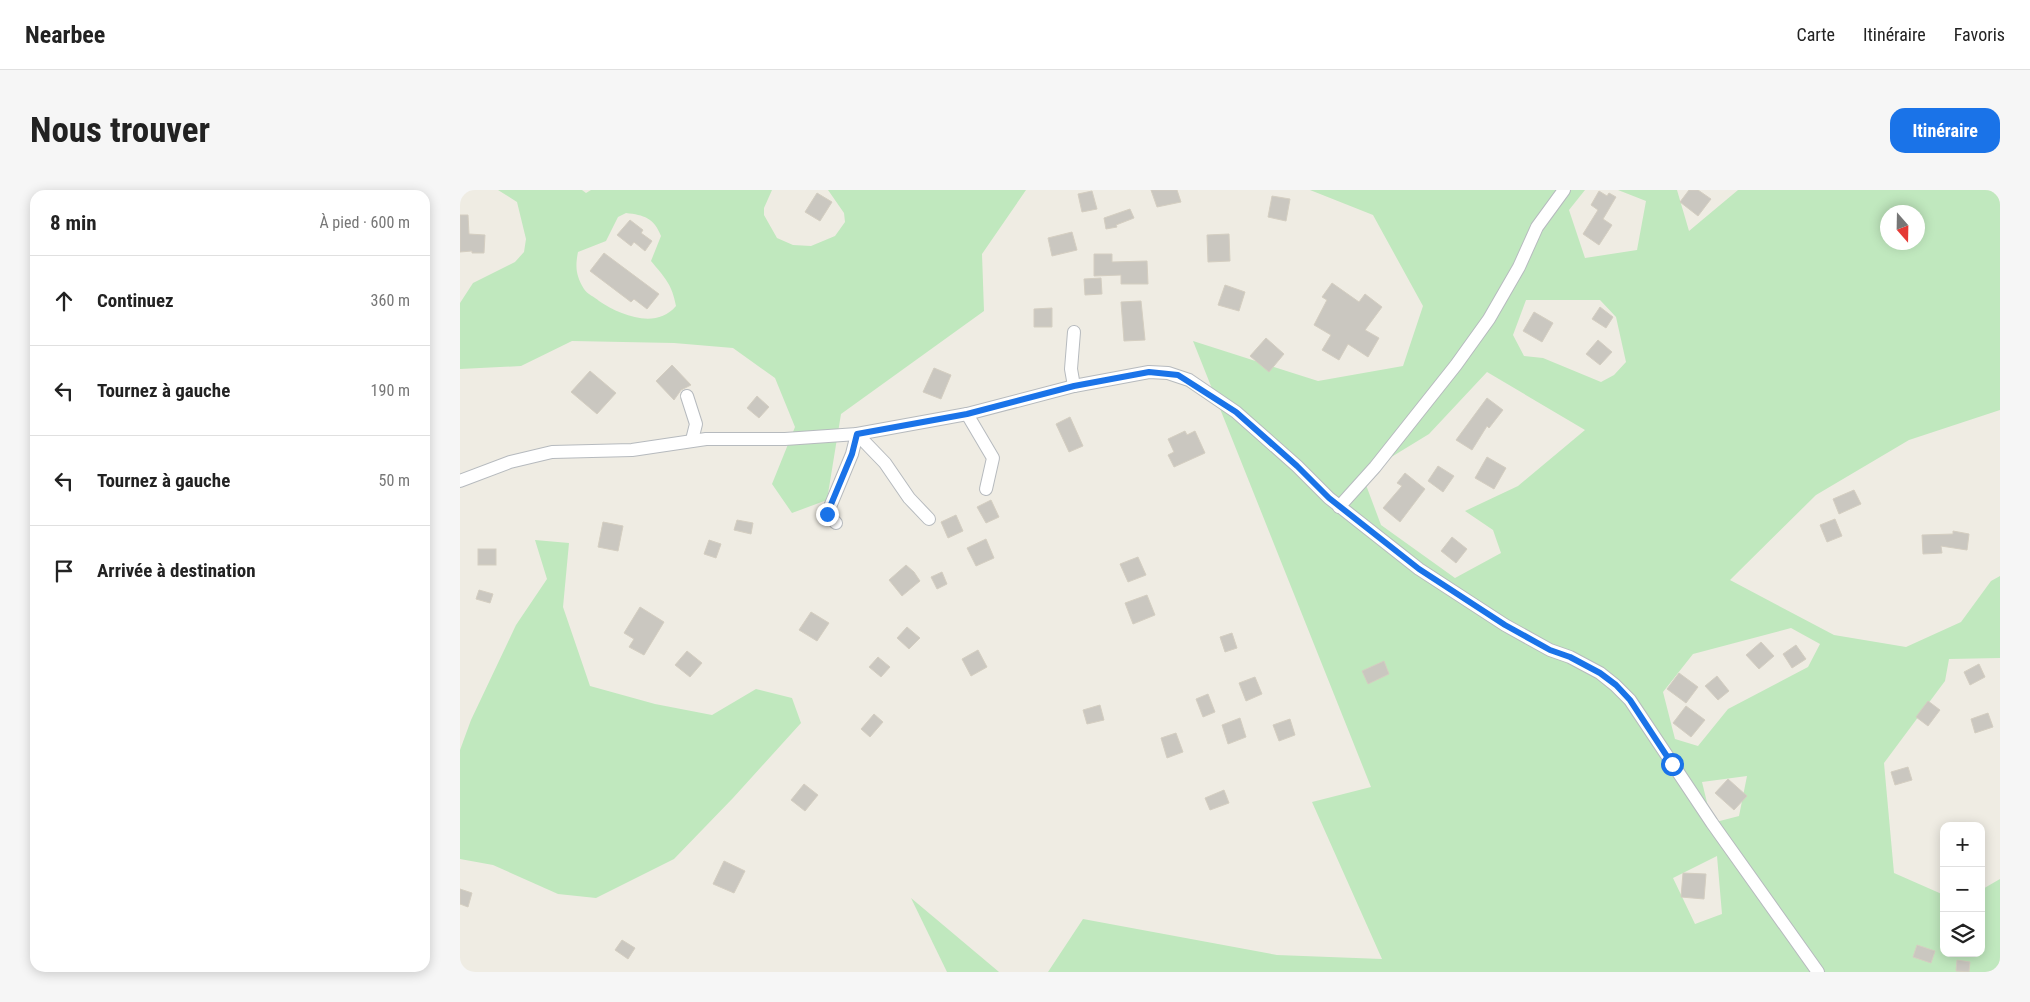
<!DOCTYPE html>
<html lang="fr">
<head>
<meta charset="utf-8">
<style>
  body { margin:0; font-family:"Roboto Condensed",sans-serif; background:#f6f6f6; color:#222 }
  .controls { position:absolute; right:15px; bottom:15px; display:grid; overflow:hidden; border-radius:10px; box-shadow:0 2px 12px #0003 }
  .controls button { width:45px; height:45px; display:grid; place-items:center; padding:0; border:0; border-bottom:1px solid #e0e0e0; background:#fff; color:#222; font:25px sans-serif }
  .compass { position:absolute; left:1420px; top:15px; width:45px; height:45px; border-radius:50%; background:#fff; box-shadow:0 2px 12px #0003; rotate:160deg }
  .stop { position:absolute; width:15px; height:15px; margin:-11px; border:4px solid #1a73e8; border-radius:50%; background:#fff }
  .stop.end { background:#1a73e8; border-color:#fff; box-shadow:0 1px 5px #0008 }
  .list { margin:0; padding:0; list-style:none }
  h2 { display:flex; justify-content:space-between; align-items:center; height:65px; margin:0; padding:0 20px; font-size:21px }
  h2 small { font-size:16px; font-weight:400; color:#767676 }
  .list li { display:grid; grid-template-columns:32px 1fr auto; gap:15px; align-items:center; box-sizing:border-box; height:90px; padding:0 20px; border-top:1px solid #e0e0e0 }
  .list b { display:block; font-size:19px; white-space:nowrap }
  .list em { font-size:16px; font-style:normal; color:#767676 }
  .icon { flex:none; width:28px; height:28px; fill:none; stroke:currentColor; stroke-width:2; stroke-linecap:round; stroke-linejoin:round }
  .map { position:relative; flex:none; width:1540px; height:782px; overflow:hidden; border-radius:15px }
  header { display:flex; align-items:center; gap:30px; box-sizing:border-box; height:70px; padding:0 25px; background:#fff; border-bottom:1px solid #e0e0e0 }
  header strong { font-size:24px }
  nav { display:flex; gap:28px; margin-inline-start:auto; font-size:18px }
  .intro { display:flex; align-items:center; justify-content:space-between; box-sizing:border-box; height:120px; padding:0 30px }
  h1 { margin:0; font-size:35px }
  .button { padding:12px 22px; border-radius:15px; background:#1a73e8; color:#fff; font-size:18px; font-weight:700 }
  main { display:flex; gap:30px; padding:0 30px }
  aside { flex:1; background:#fff; border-radius:15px; box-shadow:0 2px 12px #0003 }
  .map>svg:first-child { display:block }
  .green { fill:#c0e8be; fill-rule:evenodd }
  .building { fill:#cac7c0; stroke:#d4cec1 }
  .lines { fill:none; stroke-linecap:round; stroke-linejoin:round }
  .minor-casing { stroke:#b6babe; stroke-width:14 }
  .minor { stroke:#fff; stroke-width:12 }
  .route { stroke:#1a73e8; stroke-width:6 }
</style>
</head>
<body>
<header>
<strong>Nearbee</strong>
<nav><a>Carte</a><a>Itinéraire</a><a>Favoris</a></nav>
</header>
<div class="intro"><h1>Nous trouver</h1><a class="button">Itinéraire</a></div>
<main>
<aside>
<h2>8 min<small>À pied · 600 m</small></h2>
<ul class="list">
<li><svg class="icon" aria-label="ahead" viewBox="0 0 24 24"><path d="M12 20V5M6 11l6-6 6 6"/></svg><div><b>Continuez</b></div><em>360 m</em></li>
<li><svg class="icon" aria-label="left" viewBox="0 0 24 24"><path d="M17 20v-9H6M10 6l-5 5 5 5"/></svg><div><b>Tournez à gauche</b></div><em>190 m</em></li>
<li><svg class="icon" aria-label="left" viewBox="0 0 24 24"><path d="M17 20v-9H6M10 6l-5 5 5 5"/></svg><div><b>Tournez à gauche</b></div><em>50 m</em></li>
<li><svg class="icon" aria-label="arrive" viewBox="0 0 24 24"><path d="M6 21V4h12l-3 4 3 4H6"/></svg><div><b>Arrivée à destination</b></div></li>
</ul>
</aside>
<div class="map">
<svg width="1540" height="782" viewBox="0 0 1540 782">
  <rect width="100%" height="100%" fill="#efece3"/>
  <!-- green -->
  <g class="green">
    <path d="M38,0H122L126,3L131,0H312L304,18V25L317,48L333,55L351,56L375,46L385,32L384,23L368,0H566L522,64L524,121L381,224L367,310L332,323L312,294L335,237L315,188L273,158L214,153L112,151L61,176L0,179V113L13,93L55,72L64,62L66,49L57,12ZM166,23C184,25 194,28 201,46L191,71C205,88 212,94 216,116C196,140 160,125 139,111C135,107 127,104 124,99C116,86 115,77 118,62L146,51L158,27Z"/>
    <path d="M850,0H1125L1109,20L1125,68L1177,60L1186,11L1158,0H1217L1229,41L1278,0H1540V220L1449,250L1356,305L1270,390L1374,445L1446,457L1501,432L1531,391L1540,386V468L1489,469L1485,491L1424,573L1434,683L1484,705V763H1521V700L1540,689V782H588L623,729L817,765L922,769L852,612L911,597L733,151L858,191L943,176L963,116L913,25ZM1428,22H1458V52H1428ZM1066,110H1140L1156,127L1166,172L1154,185L1141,192L1083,168L1064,166L1053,145ZM1027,182L1125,240L1058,296L1005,321L1033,340L1041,363L995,388L921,335L906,295L915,277L969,244ZM1331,438L1360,454L1348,477L1268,519L1238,556L1215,549L1203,502L1233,464ZM1287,586L1279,626L1252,633L1242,592ZM1257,666L1262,724L1235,734L1213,688Z"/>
    <polygon points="75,350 109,353 103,417 130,496 195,514 252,525 296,499 332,508 341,533 273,608 214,669 136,708 98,704 33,675 0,669 0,560 11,530 56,435 87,389"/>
    <polygon points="451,708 539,782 487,782"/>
  </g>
  <!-- building -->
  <g class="building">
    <polygon points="691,0 717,0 721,12 697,17"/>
    <polygon points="1229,0 1238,0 1251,9 1238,26 1220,12"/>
    <polygon points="632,1 637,19 622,22 618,4"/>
    <polygon points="1139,1 1147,6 1149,3 1156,7 1143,29 1152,35 1139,55 1123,44 1138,20 1131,15"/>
    <polygon points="357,3 372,12 360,31 345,22"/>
    <polygon points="812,6 830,9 826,31 808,27"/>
    <polygon points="670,19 674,28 656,35 657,37 646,39 644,28"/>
    <polygon points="0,25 8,25 9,44 25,45 24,63 12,63 12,61 0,62"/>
    <polygon points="170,30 183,40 181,43 192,51 185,61 174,52 171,56 157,45"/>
    <polygon points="612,42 617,60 592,66 588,48"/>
    <polygon points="769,44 770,71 748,72 747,45"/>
    <polygon points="144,63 199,104 187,119 174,109 171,112 130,81"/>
    <polygon points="634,64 652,64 652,72 687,71 688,94 661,94 661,85 634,86"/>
    <polygon points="641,88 642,104 625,105 624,89"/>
    <polygon points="872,93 899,112 905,104 922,117 905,140 919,148 908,167 888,154 879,170 862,160 871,145 854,135 867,110 862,107"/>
    <polygon points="765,95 785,102 779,121 758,115"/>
    <polygon points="681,111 685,150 664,151 661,112"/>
    <polygon points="1140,117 1153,127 1146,138 1132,129"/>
    <polygon points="592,118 592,137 574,137 574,119"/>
    <polygon points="1074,122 1093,133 1082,152 1063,141"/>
    <polygon points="806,148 824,164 809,182 790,166"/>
    <polygon points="1138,150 1152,162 1140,175 1126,164"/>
    <polygon points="212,175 231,195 221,200 214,210 196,191"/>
    <polygon points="474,178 491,185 481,209 463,202"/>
    <polygon points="130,181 156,203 137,224 111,202"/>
    <polygon points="297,206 309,217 299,228 287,218"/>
    <polygon points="1027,208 1043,220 1029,238 1027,236 1012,260 996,250"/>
    <polygon points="610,227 623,256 609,262 596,234"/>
    <polygon points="725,241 727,245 735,241 745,263 714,277 708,265 714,262 708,249"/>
    <polygon points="1027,267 1046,278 1034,299 1015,288"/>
    <polygon points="978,276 994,286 983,302 968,291"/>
    <polygon points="945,283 965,299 940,332 923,318 942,296 937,293"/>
    <polygon points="1394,300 1401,314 1379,324 1373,309"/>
    <polygon points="531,310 539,327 526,333 517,317"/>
    <polygon points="496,325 503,341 488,348 481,332"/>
    <polygon points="1375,329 1382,346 1367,352 1360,335"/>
    <polygon points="277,330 293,333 291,344 274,340"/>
    <polygon points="143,332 163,336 158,361 138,357"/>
    <polygon points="1493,341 1509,344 1507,360 1481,356 1482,363 1463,364 1462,345 1493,344"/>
    <polygon points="992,347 1007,359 996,373 981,361"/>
    <polygon points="526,349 534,368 516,376 507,358"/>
    <polygon points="249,350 261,354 256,368 244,364"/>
    <rect x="18" y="359" width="18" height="16"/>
    <polygon points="678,367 686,385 668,392 660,374"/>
    <polygon points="446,375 454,382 460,391 442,406 429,390"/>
    <polygon points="482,382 487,394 477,399 471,387"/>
    <polygon points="19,400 33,404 30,413 16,409"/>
    <polygon points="687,405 695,425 673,434 665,413"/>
    <polygon points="180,417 204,432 184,465 169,457 174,449 164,443"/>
    <polygon points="351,422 369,433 357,451 339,440"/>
    <polygon points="447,437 460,448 449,459 437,448"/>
    <polygon points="772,443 777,458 765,462 760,447"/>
    <polygon points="1301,452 1314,466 1299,479 1286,465"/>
    <polygon points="1336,455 1346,469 1332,478 1323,464"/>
    <polygon points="518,460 527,477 511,486 502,469"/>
    <polygon points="227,461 242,473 230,487 215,475"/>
    <polygon points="418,467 430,477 421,487 409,477"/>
    <polygon points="924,471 929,484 908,494 902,481"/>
    <polygon points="1519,474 1525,487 1510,495 1504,482"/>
    <polygon points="1219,483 1238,497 1226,513 1207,499"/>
    <polygon points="1257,486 1269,501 1258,510 1245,496"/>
    <polygon points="795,487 802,504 786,511 779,493"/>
    <polygon points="748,504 755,522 743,527 736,509"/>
    <polygon points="1468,511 1480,520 1468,536 1456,527"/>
    <polygon points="640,515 644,530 627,534 623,520"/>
    <polygon points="1226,516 1245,530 1231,547 1213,533"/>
    <polygon points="1528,523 1533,537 1515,543 1511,529"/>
    <polygon points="414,524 423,532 410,547 401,539"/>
    <polygon points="780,528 786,547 768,554 762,535"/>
    <polygon points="830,529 835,545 819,551 813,535"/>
    <polygon points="716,543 723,562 707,568 701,548"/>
    <polygon points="1448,577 1452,590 1435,595 1431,582"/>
    <polygon points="1268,589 1287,606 1274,620 1255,603"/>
    <polygon points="344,594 358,605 345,621 331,610"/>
    <polygon points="764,600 769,613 750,620 745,608"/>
    <polygon points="264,671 285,681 274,703 253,694"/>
    <polygon points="1223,683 1246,684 1244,709 1221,707"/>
    <polygon points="0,699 12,703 8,717 0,714"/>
    <polygon points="162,750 175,758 168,769 155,760"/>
    <polygon points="1457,755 1475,761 1471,773 1453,767"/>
    <polygon points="1497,770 1510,772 1509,782 1496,781"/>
  </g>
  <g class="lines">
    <defs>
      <g id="minor">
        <polyline points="614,196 611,179 614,142"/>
        <polyline points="227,206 236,234 232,250"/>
        <polyline points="507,224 533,268 526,299"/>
        <polyline points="397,244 425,273 449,308 469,329"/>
        <polyline points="0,291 50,272 92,262 172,260 246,249 325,249 397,244 507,224 614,196 689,182 708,183 729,190 776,222 837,276 869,308 959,379 1045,435 1090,460 1110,467 1140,483 1155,495 1170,510 1252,633 1358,782"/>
        <polyline points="879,317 915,277 996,175 1029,129 1059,77 1077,37 1104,0"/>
        <polyline points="376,333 367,324 392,264 397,244"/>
      </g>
    </defs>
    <!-- minor casing -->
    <use href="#minor" class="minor-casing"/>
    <!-- minor -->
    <use href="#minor" class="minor"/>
  </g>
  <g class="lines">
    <!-- route -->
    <polyline class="route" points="367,324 392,264 397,244 507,224 614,196 689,182 718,185 776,222 837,276 869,308 959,379 1045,435 1090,460 1110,467 1140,483 1156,495 1170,510 1212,574"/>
  </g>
</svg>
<div class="controls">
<button>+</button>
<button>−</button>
<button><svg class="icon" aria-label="layers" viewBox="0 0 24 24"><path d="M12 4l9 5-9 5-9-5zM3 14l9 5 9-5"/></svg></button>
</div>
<svg class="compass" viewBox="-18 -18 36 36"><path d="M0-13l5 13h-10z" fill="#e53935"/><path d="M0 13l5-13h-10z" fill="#767676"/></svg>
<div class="stop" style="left:1212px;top:574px"></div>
<div class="stop end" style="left:367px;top:324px"></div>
</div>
</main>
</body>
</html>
